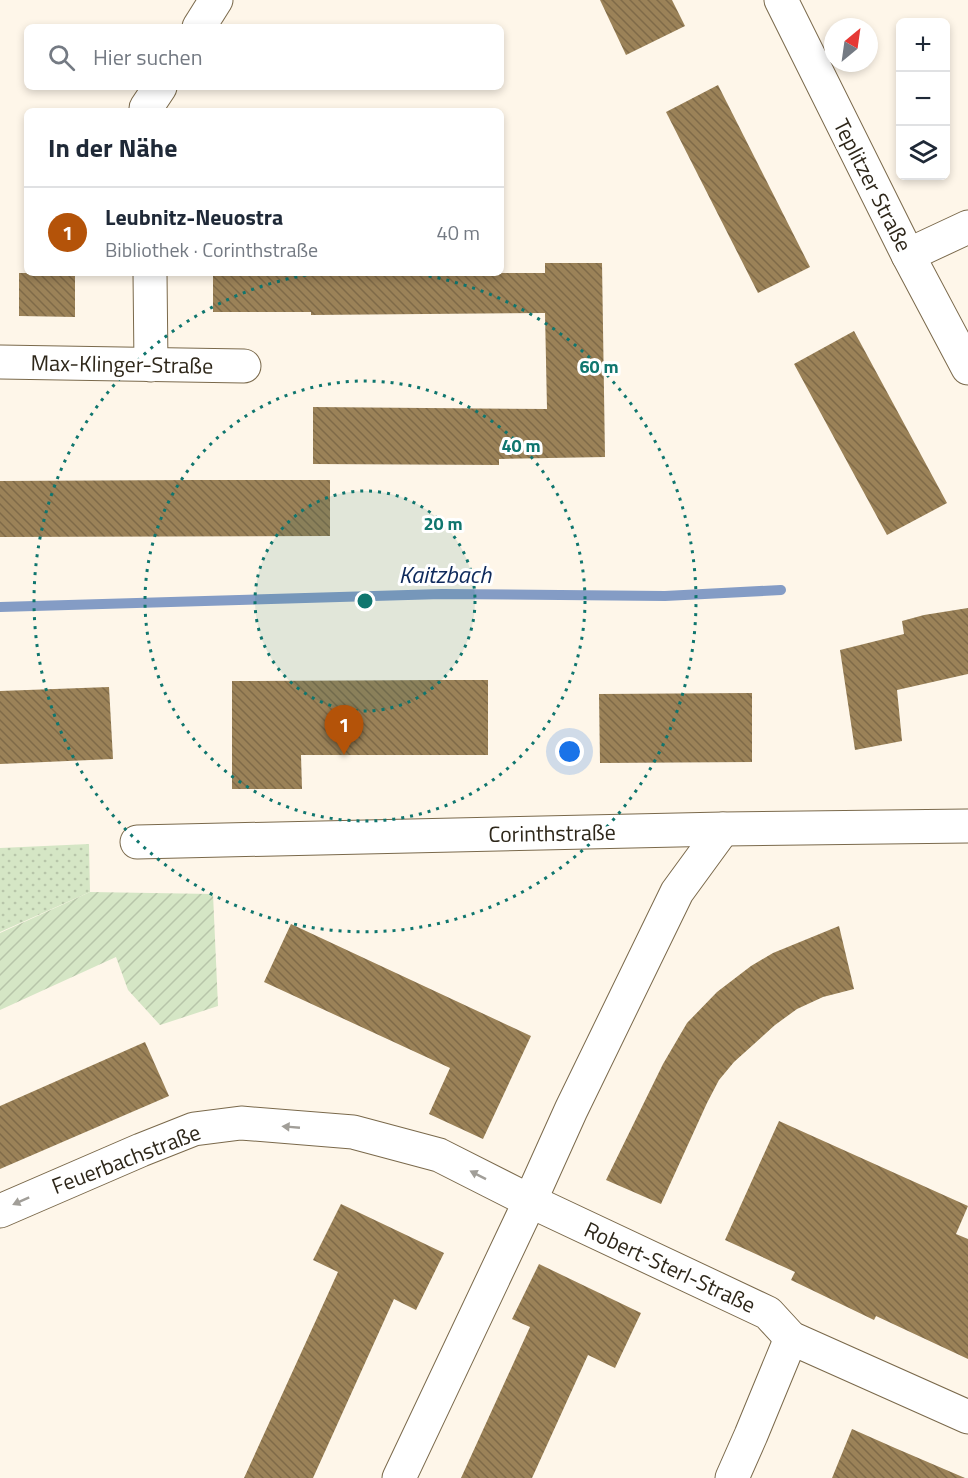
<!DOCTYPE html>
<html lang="de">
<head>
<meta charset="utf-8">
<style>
  body { margin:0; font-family:"Titillium Web",sans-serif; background:#f2f2f3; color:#1f2937 }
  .controls { position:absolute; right:18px; top:18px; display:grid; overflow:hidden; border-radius:9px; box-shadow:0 3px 9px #0003 }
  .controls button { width:54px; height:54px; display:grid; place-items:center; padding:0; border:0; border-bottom:2px solid #e0e1e3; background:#fff; color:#1f2937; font:30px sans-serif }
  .compass { position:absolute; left:824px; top:18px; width:54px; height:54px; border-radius:50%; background:#fff; box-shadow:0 3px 9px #0003; rotate:29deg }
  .you { position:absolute; left:570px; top:752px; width:21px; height:21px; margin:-15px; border:4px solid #fff; border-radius:50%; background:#1a73e8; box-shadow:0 0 0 9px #1a73e833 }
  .badge { display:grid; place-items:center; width:39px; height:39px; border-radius:50%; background:#b45309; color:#fff; font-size:20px; font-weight:700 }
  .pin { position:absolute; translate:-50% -50px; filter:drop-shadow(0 2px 3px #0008) }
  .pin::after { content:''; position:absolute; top:32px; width:21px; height:18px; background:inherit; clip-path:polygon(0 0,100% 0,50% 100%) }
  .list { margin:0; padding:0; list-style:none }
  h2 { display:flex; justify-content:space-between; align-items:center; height:78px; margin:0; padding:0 24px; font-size:26px }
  h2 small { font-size:20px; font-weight:400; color:#747a83 }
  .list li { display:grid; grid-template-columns:39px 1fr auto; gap:18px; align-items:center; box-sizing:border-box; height:90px; padding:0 24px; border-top:2px solid #e0e1e3 }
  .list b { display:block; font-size:22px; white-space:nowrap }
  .list p { margin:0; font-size:20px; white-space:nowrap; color:#747a83 }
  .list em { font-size:20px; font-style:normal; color:#747a83 }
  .icon { flex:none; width:33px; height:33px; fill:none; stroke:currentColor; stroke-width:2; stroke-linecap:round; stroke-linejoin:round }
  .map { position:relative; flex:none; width:968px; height:1478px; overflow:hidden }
  .search { position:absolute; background:#fff; box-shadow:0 3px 9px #0003; left:24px; top:24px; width:480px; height:66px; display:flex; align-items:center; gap:15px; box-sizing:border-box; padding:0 21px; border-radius:9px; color:#747a83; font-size:22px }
  .panel { position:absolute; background:#fff; box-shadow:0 3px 9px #0003; left:24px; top:108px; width:480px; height:168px; border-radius:9px }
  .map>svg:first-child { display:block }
  .grass { fill:url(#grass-dots) }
  .garden { fill:url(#garden-furrows) }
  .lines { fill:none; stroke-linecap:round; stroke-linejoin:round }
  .stream { stroke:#849cc5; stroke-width:10 }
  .building { fill:url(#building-back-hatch) }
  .street-casing { stroke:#7a694b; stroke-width:35 }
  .secondary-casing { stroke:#7a694b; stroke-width:35 }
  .street { stroke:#fff; stroke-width:33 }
  .secondary { stroke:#fff; stroke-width:33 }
  .oneway { fill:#a19e98 }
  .ring { fill:none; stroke:#0f766e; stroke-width:3; stroke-dasharray:3 6 }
  .labels { text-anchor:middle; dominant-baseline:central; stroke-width:6; stroke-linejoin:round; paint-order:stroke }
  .street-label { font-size:22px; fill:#2e271a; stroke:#fff }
  .water-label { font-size:24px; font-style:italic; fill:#0e2a5c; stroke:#fff }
  .centre { fill:#0f766e; stroke:#fff; stroke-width:3 }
  .ring-label { font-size:18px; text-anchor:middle; font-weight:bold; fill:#0f766e; stroke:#fff; stroke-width:6; stroke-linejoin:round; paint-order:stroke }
</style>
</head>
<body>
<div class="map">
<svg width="968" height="1478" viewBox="0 0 968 1478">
  <defs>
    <pattern id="grass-dots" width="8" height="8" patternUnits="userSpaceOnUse" patternTransform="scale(1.5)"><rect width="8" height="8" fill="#d5e6c5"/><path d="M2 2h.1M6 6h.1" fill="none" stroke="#b7c5a9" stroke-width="1.8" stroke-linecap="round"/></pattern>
    <pattern id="garden-furrows" width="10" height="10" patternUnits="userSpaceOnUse" patternTransform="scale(1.5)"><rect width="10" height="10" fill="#d5e6c5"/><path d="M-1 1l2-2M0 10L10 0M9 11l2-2" fill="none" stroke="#b7c5a9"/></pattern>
    <pattern id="building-back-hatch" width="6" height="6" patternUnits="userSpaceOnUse" patternTransform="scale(1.5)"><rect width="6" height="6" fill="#9b8258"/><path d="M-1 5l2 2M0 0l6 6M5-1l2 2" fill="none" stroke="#7f6a48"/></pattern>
  </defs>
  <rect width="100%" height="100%" fill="#fef6e9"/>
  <!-- grass -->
  <polygon class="grass" points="89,844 90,892 0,932 0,848"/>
  <!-- garden -->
  <polygon class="garden" points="90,892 213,894 218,1006 160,1025 128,990 116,957 0,1010 0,933"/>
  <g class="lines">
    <!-- stream -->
    <polyline class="stream" points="0,607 442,594 665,596 781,590"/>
  </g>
  <!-- building -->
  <g class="building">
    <polygon points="600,0 672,0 685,26 626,55"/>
    <polygon points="718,85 810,267 758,293 666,112"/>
    <polygon points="545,263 602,263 605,457 499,459 499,465 313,464 313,407 547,409 545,313 311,315 311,312 213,312 213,273 545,273"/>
    <polygon points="19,273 75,273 75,317 19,316"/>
    <polygon points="854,331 947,503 887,535 794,364"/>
    <polygon points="191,480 330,480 330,536 0,537 0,481"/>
    <polygon points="968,608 968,674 897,690 902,741 855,750 840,650 904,634 902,621 924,615"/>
    <polygon points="441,680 488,680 488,755 301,755 302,789 232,789 232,681"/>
    <polygon points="109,687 113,759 0,764 0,691"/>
    <polygon points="752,693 752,762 600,763 599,694"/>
    <polygon points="291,924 531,1036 483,1139 429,1114 450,1068 264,982"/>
    <polygon points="839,926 854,989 823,997 797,1009 775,1025 734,1062 719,1080 707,1103 661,1204 606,1180 663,1064 687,1023 717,992 751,966 773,953"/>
    <polygon points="145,1042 169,1096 0,1169 0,1106"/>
    <polygon points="779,1121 968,1206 956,1234 968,1239 968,1359 876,1316 874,1320 791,1280 795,1272 725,1240"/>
    <polygon points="341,1204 444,1253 416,1310 394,1299 313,1478 244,1478 338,1272 313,1260"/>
    <polygon points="539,1264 641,1313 615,1368 588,1355 532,1478 461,1478 530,1327 512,1319"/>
    <polygon points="852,1429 895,1448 965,1478 832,1478"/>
  </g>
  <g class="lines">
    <defs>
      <g id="street">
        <polyline points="199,27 216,0"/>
        <polyline points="146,111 146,108 160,87"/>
        <polyline points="908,255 968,227"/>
        <polyline points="150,273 151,365"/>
        <polyline points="0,362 244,366"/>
        <polyline points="137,842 723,829 968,826"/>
        <polyline points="0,1211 141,1150 194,1129 241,1123 353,1132 439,1155 530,1201 768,1313 791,1338 968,1417"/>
        <polyline points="399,1478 530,1201 571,1110 677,892 723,829"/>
        <polyline points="732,1478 751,1435 791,1338"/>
      </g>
      <polyline id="secondary" points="781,0 908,255 968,368"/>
    </defs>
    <!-- street casing -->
    <use href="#street" class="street-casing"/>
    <!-- secondary casing -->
    <use href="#secondary" class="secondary-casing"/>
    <!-- street -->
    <use href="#street" class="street"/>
    <!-- secondary -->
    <use href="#secondary" class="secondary"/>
  </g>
  <!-- one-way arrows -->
  <defs><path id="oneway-solid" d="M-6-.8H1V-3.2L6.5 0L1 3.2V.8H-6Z" transform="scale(1.5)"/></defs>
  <g class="oneway">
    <use href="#oneway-solid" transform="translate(291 1127) rotate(-175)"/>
    <use href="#oneway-solid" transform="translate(478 1175) rotate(-153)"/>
    <use href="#oneway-solid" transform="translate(21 1201) rotate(156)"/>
  </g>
  <!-- distance rings -->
  <circle cx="365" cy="601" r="110" fill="#0f766e" fill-opacity=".12"/>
  <g class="ring">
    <circle cx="365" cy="601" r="110"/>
    <circle cx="365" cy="601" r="220"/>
    <path d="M411 273A331 331 0 1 1 319 273"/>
  </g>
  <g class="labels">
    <!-- street labels -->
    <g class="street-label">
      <text transform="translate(873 185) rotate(63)">Teplitzer Straße</text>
      <text transform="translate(122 364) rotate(1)">Max-Klinger-Straße</text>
      <text transform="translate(552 833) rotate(-1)">Corinthstraße</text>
      <text transform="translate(126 1159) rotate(-21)">Feuerbachstraße</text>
      <text transform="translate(670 1267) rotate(25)">Robert-Sterl-Straße</text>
    </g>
    <!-- water labels -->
    <g class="water-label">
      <text x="445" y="574">Kaitzbach</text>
    </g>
  </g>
  <circle cx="365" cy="601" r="9" class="centre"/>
  <g class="ring-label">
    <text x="599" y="373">60 m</text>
    <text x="521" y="452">40 m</text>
    <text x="443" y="530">20 m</text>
  </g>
</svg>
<div class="controls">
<button>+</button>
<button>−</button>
<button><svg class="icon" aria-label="layers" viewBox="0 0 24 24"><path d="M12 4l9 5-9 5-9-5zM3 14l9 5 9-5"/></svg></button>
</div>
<svg class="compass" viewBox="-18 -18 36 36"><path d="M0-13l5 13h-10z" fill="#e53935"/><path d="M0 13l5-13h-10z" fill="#747a83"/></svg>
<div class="you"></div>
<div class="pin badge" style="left:344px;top:755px">1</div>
<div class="search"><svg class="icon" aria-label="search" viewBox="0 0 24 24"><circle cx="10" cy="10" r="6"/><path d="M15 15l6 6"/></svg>Hier suchen</div>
<section class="panel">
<h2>In der Nähe<small></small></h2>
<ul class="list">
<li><span class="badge">1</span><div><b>Leubnitz-Neuostra</b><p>Bibliothek · Corinthstraße</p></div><em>40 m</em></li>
</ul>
</section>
</div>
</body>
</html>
